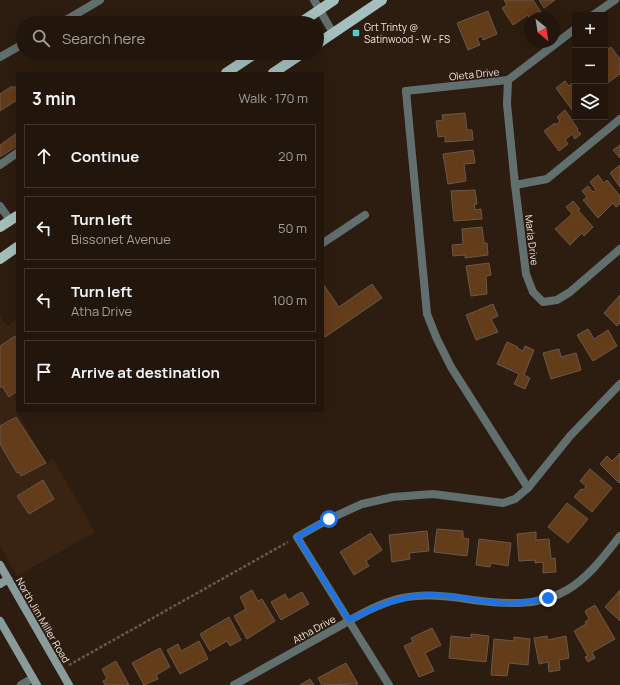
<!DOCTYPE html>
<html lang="en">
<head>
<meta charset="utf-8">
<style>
  body { margin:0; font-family:Manrope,sans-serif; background:#2e231a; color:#f1f3f6 }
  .controls { position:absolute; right:12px; top:12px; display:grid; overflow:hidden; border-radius:0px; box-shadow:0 4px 16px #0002 }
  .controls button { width:36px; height:36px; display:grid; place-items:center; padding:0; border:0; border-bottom:1px solid #3f352d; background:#22160c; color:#f1f3f6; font:20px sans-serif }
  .compass { position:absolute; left:524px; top:12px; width:36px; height:36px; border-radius:50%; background:#22160c; box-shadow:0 4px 16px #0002; rotate:150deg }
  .stop { position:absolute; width:12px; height:12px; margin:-9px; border:3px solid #1a73e8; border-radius:50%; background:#fff }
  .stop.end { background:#1a73e8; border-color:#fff; box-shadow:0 1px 4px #0008 }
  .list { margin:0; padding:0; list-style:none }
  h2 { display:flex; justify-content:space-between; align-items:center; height:52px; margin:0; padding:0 16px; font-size:17px }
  h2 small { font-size:13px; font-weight:400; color:#a29f9d }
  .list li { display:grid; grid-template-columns:26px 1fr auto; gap:12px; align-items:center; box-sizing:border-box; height:64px; margin:0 8px 8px; padding:0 8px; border:1px solid #3f352d; border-radius:0px }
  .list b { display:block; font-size:15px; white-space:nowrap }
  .list p { margin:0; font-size:13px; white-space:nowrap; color:#a29f9d }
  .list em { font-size:13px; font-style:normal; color:#a29f9d }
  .icon { flex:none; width:22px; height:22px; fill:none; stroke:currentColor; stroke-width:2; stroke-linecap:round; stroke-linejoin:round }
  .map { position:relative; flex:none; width:620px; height:685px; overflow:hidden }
  .search { position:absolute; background:#22160c; box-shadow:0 4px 16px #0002; left:16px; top:16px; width:308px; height:44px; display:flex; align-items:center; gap:10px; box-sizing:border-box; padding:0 14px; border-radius:22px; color:#a29f9d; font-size:15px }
  .panel { position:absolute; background:#22160c; box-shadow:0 4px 16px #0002; left:16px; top:72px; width:308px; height:340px; border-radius:0px }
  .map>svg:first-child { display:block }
  .built { fill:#392413 }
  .building { fill:#633c1a; stroke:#6a5849 }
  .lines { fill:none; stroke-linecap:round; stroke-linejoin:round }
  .path { stroke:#67594d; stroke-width:2.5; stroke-dasharray:3 2; stroke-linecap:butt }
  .lane { stroke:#626f6f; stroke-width:8 }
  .street { stroke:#626f6f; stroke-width:8 }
  .secondary { stroke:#889c9c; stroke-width:8 }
  .primary { stroke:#a5bfbf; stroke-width:10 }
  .route { stroke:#1a73e8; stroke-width:5 }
  .poi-dot { fill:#52cdcf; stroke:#2d1d10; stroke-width:1.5 }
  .labels { text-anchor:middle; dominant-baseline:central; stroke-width:3.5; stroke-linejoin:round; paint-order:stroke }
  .poi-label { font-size:10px; fill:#efe3db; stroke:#2d1d10; text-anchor:start }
  .street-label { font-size:10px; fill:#efe3db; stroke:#2d1d10 }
</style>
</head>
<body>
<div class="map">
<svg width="620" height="685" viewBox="0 0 620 685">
  <rect width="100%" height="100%" fill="#2d1d10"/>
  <!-- built -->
  <polygon class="built" points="0,316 7,326 17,319 17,409 16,410 46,463 53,459 95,532 17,576 0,546"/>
  <!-- building -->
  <g class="building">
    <polygon points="504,0 533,0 541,12 530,19 528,15 513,25 502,8 507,5"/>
    <polygon points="539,0 555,0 544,8"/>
    <polygon points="488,11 497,34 483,40 482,36 477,38 480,45 468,50 457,23"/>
    <polygon points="611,47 620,59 620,74 606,84 605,57 607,56 605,51"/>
    <polygon points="565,81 569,86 575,81 575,114 556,88"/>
    <polygon points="12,86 13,88 17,86 17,100 0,111 0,94"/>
    <polygon points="565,110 578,129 577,130 581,134 575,139 572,134 565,140 568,144 559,151 544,131 555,123 556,125 560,121 557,117"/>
    <polygon points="465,113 467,130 472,130 473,140 445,142 445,136 438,137 436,121 443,120 442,115"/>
    <polygon points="17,133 17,146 0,157 0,145"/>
    <polygon points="620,145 620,158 613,150"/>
    <polygon points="473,150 475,163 464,164 466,181 448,184 443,154"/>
    <polygon points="620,165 620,187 610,173"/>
    <polygon points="598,175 604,183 607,180 620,196 620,204 616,207 613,203 598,218 583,200 587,197 582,191 588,186 593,192 596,190 590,182"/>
    <polygon points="475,190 477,204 474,204 475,210 481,209 482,219 454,221 451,191"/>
    <polygon points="573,201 580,209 578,210 593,227 584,236 582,233 570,245 555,229 572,214 566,207"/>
    <polygon points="482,227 484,243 487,243 488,255 465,258 465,255 453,256 452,245 463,244 462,229"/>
    <polygon points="489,263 491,275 486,276 487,294 471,296 466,266"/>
    <polygon points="323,284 339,307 372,284 382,298 325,337 323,334"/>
    <polygon points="620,295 620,323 617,326 604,313"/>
    <polygon points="493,304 498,316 491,319 498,332 476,340 466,315"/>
    <polygon points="588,329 594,339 608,330 617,346 593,361 577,335"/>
    <polygon points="15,336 17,339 17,391 9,397 2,386 0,388 0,346"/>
    <polygon points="507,342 518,347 517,348 523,351 525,346 534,350 524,375 530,378 525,389 514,384 519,374 497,364"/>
    <polygon points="559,349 561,357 576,353 581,370 551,379 543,353"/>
    <polygon points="16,417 46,463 21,476 19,472 17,473 0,444 0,426"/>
    <polygon points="620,453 620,482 619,483 600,464 607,456 612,461"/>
    <polygon points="590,469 612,488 592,512 574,497 581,489 583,490 586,486 580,481"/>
    <polygon points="43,480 54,499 29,514 17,496"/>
    <polygon points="567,503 588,519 568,543 548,527"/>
    <polygon points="437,529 463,531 463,538 469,539 467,556 434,552"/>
    <polygon points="427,531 429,551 409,553 410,559 392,562 389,535"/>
    <polygon points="536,532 536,540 549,539 551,559 555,558 556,572 543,573 543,562 535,563 535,560 519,561 517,534"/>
    <polygon points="371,533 382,550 366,561 369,566 354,575 340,552"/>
    <polygon points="479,539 511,543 508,566 491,563 490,567 476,565"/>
    <polygon points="252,590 258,601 262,599 275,621 247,639 234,616 246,609 240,597"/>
    <polygon points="620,590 620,621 605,607"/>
    <polygon points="302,592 309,604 281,620 271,602 285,594 288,600"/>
    <polygon points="595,605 615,639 592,652 595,658 588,662 585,657 588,656 574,631 586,624 585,622 589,619 585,611"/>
    <polygon points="229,617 241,640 230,646 227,641 210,651 200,634"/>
    <polygon points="432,628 441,645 425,653 434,671 419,677 404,646 413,642 411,638"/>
    <polygon points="471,634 489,636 486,662 449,658 451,636 471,638"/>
    <polygon points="547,636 548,640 566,636 569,658 559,660 560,670 549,672 548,662 539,664 534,638"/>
    <polygon points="514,637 530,639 528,665 509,663 507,676 491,675 494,639 514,641"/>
    <polygon points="199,641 208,659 180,674 167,650 178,644 181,651"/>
    <polygon points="160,648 170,667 156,675 158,679 144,685 132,663"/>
    <polygon points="116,661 129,685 105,685 103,681 107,679 102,669"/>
    <polygon points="346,663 358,684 322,685 318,678"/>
    <polygon points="310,679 314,685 300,685"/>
  </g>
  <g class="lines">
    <!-- path -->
    <polyline class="path" points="69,665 288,542"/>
    <!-- lane -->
    <g class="lane">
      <polyline points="406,91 427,314 437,339 451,367 528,488"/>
      <polyline points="0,165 17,153"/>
      <polyline points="515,185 547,179 620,119"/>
      <polyline points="0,206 10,220"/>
      <polyline points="323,243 365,215"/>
      <polyline points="349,621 297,537 329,519 362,504 393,497 433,494 503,503 515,499 528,488 570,436 620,384"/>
      <polyline points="21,685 33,678"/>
    </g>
    <!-- street -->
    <g class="street">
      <polyline points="314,0 333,33"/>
      <polyline points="593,15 615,0"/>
      <polyline points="61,23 100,0"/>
      <polyline points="0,57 23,44"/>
      <polyline points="508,80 507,104 515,185 526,274 533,292 543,302 557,300 570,292 620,249"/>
      <polyline points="406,91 508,80 575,29"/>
      <polyline points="349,621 389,685"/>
      <path d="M234,685C266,667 298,649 329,632C351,620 374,605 398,599C423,593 448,596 473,600C504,604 539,607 567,590C589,577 605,555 620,536"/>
    </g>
    <!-- secondary -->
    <g class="secondary">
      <polyline points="0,565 69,685"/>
      <polyline points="0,584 8,579"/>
      <polyline points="0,621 37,685"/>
    </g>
    <!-- primary -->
    <g class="primary">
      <polyline points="300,23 334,0"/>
      <polyline points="317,44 382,0"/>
      <polyline points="226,73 256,53"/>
      <polyline points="273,73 303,53"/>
      <polyline points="0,227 17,216"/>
      <polyline points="0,259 17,247"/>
    </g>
  </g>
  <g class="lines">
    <!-- route -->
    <path class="route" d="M329,519L297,537L349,620C374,608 395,598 423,595C449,593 474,601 499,603C516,605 532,601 548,598"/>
  </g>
  <!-- markers -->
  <rect class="poi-dot" x="352" y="29" width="8" height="8" rx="2"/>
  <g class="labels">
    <!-- poi labels -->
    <g class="poi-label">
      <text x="364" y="27">Grt Trinty @<tspan x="364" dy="12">Satinwood - W - FS</tspan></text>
    </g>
    <!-- street labels -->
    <g class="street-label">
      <text transform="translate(474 74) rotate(-6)">Oleta Drive</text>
      <text transform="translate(532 240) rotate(83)">Marla Drive</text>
      <text transform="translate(43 620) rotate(60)">North Jim Miller Road</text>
      <text transform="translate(314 629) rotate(-29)">Atha Drive</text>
    </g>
  </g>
</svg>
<div class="controls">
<button>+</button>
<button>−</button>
<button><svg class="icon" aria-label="layers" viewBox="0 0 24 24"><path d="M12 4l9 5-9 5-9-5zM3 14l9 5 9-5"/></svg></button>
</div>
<svg class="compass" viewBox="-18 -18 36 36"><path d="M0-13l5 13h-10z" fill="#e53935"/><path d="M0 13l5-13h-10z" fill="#a29f9d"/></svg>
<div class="stop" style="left:329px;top:519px"></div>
<div class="stop end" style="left:548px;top:598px"></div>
<div class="search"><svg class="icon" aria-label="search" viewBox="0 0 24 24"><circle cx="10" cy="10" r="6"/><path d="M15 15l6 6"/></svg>Search here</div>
<section class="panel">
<h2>3 min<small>Walk · 170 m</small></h2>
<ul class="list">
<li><svg class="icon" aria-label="ahead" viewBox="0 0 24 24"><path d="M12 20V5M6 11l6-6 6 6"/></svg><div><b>Continue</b></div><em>20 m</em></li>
<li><svg class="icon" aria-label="left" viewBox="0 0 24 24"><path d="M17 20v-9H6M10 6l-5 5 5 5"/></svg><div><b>Turn left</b><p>Bissonet Avenue</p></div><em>50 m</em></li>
<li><svg class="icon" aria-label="left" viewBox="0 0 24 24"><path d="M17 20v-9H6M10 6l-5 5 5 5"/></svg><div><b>Turn left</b><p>Atha Drive</p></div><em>100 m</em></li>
<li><svg class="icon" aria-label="arrive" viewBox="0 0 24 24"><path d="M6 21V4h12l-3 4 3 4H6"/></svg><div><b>Arrive at destination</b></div></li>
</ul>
</section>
</div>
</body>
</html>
